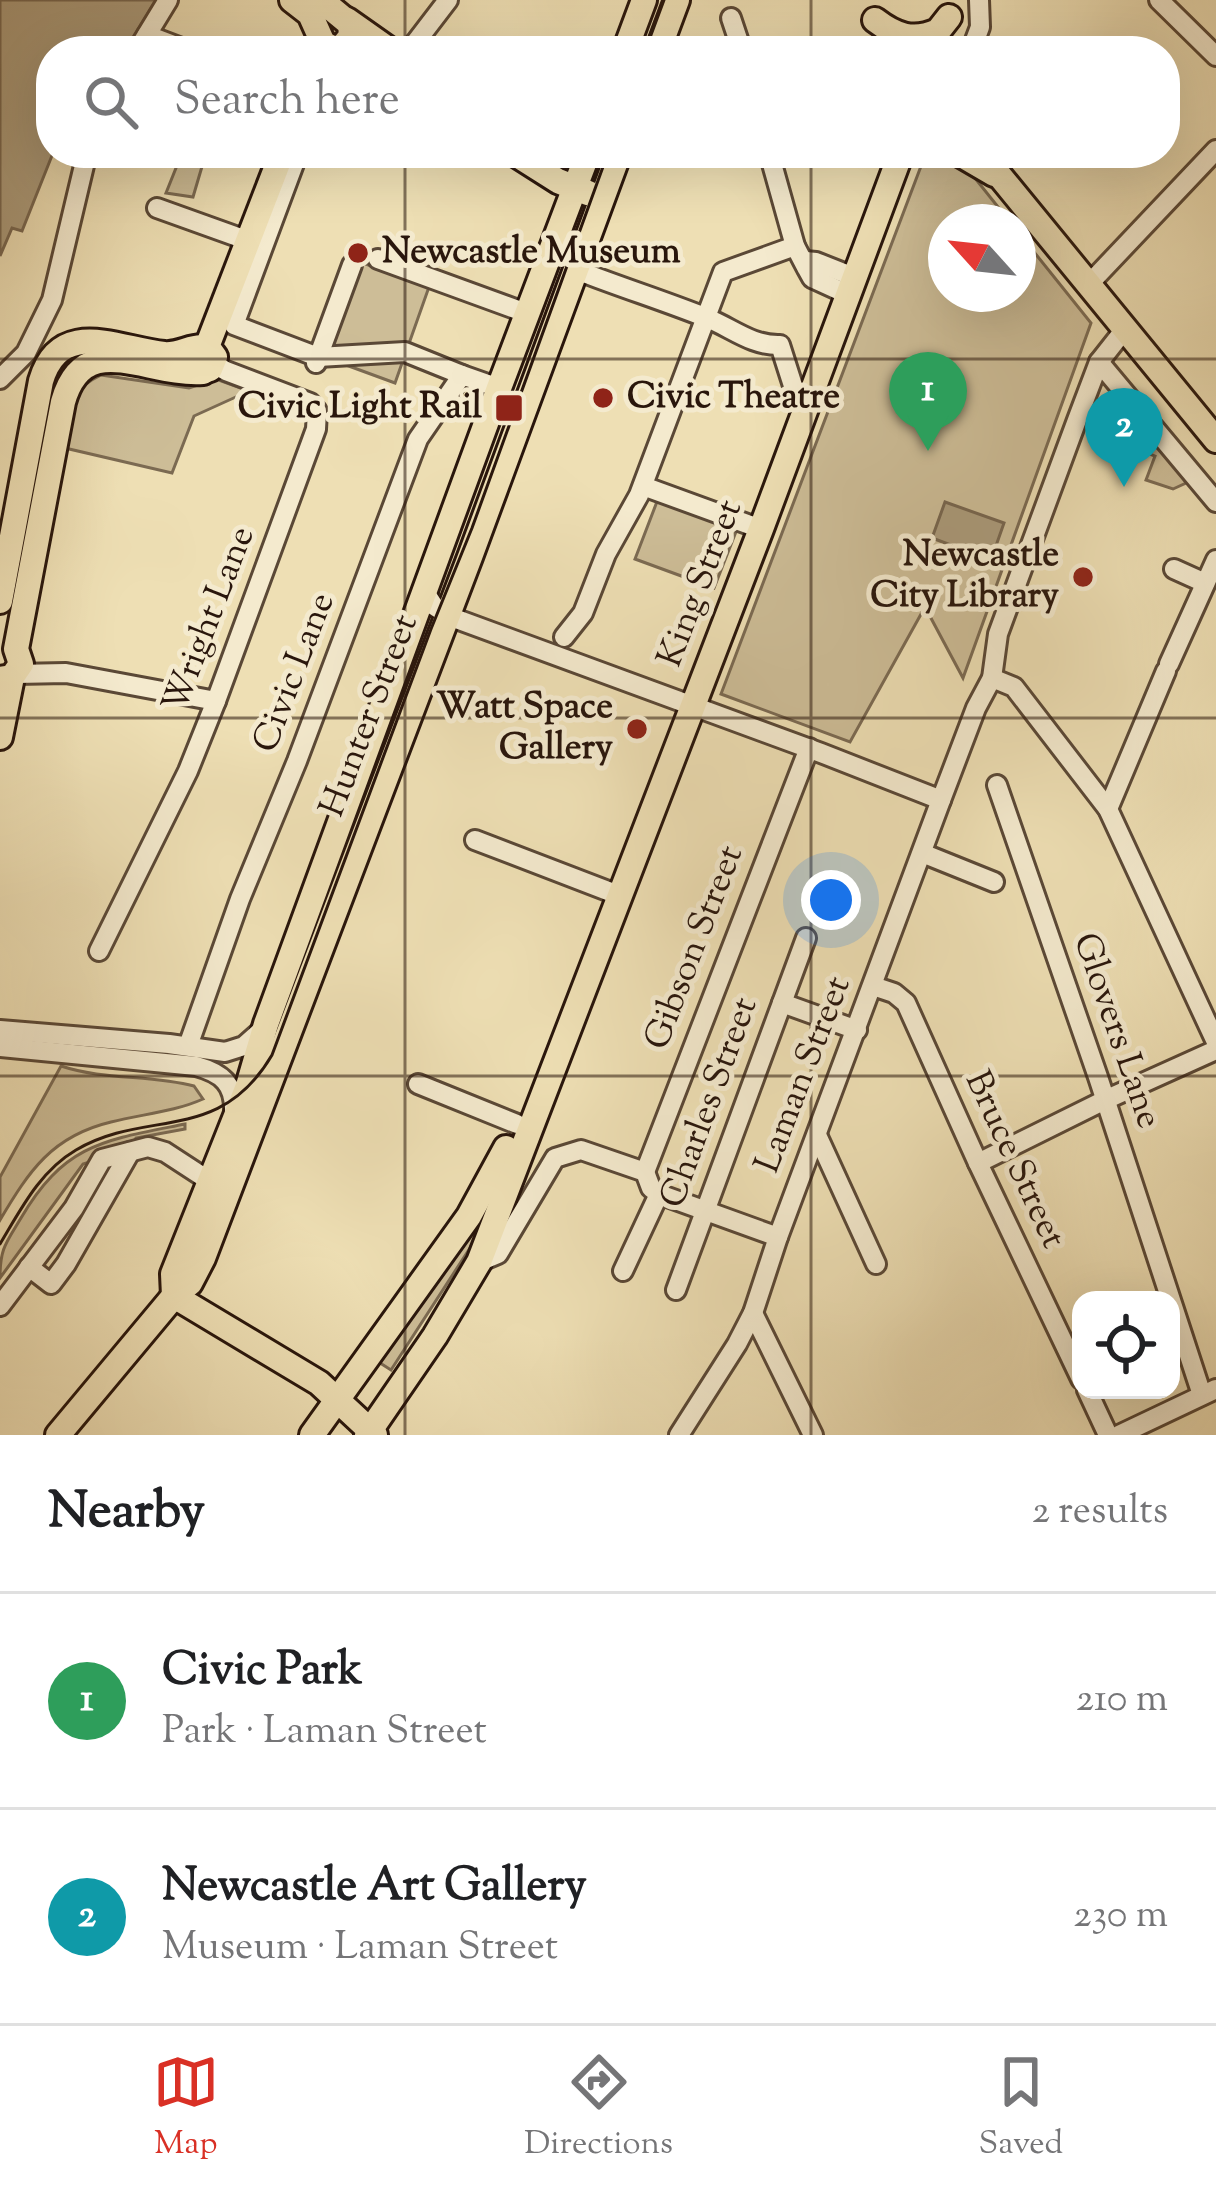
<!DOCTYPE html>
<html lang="en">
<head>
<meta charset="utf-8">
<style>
  body { margin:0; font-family:"Sorts Mill Goudy",serif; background:#f6f6f6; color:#202124 }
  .controls { position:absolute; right:36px; bottom:36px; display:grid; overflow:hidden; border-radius:24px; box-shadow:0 12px 48px #0002 }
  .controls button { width:108px; height:108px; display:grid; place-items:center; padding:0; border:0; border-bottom:3px solid #e0e0e0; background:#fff; color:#202124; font:60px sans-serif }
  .compass { position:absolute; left:928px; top:204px; width:108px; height:108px; border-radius:50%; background:#fff; box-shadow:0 12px 48px #0002; rotate:297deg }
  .you { position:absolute; left:831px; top:900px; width:42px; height:42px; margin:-30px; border:9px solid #fff; border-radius:50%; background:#1a73e8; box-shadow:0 0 0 18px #1a73e833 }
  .badge { display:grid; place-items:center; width:78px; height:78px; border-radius:50%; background:#d93025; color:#fff; font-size:39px; font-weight:700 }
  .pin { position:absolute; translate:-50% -99px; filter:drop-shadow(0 3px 6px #0008) }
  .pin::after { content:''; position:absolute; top:63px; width:42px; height:36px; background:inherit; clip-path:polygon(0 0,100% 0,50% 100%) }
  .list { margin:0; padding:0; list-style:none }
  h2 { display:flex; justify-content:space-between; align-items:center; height:156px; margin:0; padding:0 48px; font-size:51px }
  h2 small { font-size:39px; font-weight:400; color:#757577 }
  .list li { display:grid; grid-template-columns:78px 1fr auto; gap:36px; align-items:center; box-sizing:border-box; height:216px; padding:0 48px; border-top:3px solid #e0e0e0 }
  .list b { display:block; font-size:45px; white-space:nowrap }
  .list p { margin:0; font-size:39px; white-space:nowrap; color:#757577 }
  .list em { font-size:39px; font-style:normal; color:#757577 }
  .icon { flex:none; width:66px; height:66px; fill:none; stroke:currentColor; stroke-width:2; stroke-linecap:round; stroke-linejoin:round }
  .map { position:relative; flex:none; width:1216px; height:1435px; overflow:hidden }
  .search { position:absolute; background:#fff; box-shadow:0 12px 48px #0002; left:36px; right:36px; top:36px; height:132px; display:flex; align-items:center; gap:30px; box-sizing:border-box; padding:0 42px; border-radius:48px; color:#757577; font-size:45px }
  .sheet { height:588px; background:#fff }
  nav { display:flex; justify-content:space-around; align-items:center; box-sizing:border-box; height:168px; border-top:3px solid #e0e0e0; background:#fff; font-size:33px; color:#757577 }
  nav a { display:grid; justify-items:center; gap:6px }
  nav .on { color:#d93025 }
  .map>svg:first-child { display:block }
  .green { fill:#cdbd97; stroke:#7b6a52; stroke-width:3 }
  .water { fill:#ab9b7b; stroke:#77664f; stroke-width:3 }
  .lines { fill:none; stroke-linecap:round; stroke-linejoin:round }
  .minor-casing { stroke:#5a4836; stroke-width:24 }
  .major-casing { stroke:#29160c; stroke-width:30 }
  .minor { stroke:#f4eace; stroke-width:18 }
  .major { stroke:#eedfb4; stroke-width:24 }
  .tram { stroke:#29160c; stroke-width:3 }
  .grid { fill:none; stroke:#29160c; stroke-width:3; stroke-opacity:0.55 }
  .poi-dot { fill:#8f2418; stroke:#f4eace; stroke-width:4.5 }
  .labels { text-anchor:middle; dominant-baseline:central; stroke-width:10; stroke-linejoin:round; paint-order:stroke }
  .poi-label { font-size:36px; font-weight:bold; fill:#29160c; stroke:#f4eace; text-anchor:end }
  .street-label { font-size:36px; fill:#29160c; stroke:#f4eace }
</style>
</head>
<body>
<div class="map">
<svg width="1216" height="1435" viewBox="0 0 1216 1435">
  <rect width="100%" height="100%" fill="#eedfb4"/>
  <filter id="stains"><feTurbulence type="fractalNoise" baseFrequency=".00167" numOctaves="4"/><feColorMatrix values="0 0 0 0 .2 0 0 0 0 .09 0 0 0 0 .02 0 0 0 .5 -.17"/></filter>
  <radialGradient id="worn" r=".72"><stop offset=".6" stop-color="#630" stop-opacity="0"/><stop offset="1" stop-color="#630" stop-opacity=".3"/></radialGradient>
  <!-- green -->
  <g class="green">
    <polygon points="182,153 206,153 193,197 166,193"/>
    <polygon points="926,153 955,153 1010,222 946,222 946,294 1018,294 1018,232 1091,323 963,678 925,607 850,742 721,694"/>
    <polygon points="363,263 429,287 395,383 327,358"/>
    <path d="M101,375L189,388L216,379L249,391L194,416L172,473L65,448C70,412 65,392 101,375Z"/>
    <polygon points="1144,426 1182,474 1186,483 1173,489 1146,480 1155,456 1142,451 1146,439 1140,436"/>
    <polygon points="658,499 737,529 714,588 635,559"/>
    <path d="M61,1066C103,1080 151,1075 194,1086L203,1099C174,1112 142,1114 111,1122C52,1136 29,1171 0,1220V1177Z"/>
    <path d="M185,1124V1129L136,1138L135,1140L98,1153L93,1161L83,1164L0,1278C0,1248 6,1243 21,1218C65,1143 105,1140 185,1124Z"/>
    <polygon points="523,1130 470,1248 391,1370 377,1361"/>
  </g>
  <!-- water -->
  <g class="water">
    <polygon points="0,0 156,0 125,51 51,51 53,153 22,231 12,228 0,256"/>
    <polygon points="945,502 1004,523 991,560 932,538"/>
  </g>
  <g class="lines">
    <defs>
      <g id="minor">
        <polyline points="1159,0 1216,56"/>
        <polyline points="731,18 742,51"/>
        <polyline points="147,35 189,51"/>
        <polyline points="137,51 168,0"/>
        <polyline points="409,51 448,0"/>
        <polyline points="971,51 980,27 979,0"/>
        <polyline points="298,153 234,325 318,357 405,352 462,375"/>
        <polyline points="769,153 795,246 807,269 812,278 847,294"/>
        <polyline points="157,208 249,241"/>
        <polyline points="378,259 518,310"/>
        <polyline points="805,261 816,262 854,277"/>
        <path d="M587,274C626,289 667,302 707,318C732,328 752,346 780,345L795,392"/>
        <polyline points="1089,284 1216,150"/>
        <polyline points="1099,362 1216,502"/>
        <polyline points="316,363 352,265"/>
        <polyline points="0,379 26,353 52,300 87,153"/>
        <polyline points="643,486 761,529"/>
        <polyline points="1174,569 1205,583"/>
        <polyline points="425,592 434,606 451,617 821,753 941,800"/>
        <polyline points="564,637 583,613 606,554 639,495 723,272 795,246"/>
        <polyline points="1169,664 1216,560"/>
        <polyline points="16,674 66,673 216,701"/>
        <polyline points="992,678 1014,687 1108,809 1216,1042"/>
        <polyline points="997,785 1098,1077 1202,1395"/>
        <polyline points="1108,809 1166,671"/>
        <polyline points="475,840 621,896"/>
        <polyline points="922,853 994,882"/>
        <polyline points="99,951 188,771 216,701 316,429 317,411 310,403 226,371 214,364"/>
        <polyline points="873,986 894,993 906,1003 978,1163 1081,1379"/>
        <polyline points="782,1003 857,1030"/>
        <polyline points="0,1030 169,1044 225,1052 244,1046 262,1030"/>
        <polyline points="188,1046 240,899 297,761 418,439 462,375 499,388"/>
        <path d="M0,1047L196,1066C222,1073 235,1084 234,1112"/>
        <polyline points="418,1084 517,1124"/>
        <polyline points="817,1135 876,1264"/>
        <polyline points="978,1163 1105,1100 1216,1050"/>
        <polyline points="645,1172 809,748"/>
        <polyline points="479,1262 498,1254 555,1158 581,1150 645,1172 651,1188 659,1194 778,1237"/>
        <polyline points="29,1267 51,1284 66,1264 130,1152"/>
        <polyline points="623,1271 659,1194"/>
        <polyline points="676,1290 806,938"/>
        <polyline points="0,1306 74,1208 102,1159 148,1147 165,1152 211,1182"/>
        <polyline points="753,1313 813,1435"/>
        <polyline points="1087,1390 1108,1435"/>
        <polyline points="679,1435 737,1344 753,1313 778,1237 941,800 976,708 992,678 998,634 1077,420 1099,362 1125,329"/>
        <polyline points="1119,1435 1216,1389"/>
      </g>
      <g id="major">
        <polyline points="292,0 310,14 323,43 334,49 343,46 351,36 350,24 321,0"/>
        <polyline points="347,20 391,51"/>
        <path d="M875,20C896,36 913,42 938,31L949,17"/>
        <polyline points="625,51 644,0"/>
        <polyline points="658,51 677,0"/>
        <polyline points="514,153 558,181 588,193"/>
        <polyline points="958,153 994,174"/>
        <polyline points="981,153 1216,440"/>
        <polyline points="207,347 282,153"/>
        <path d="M0,601L41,381C60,317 117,349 164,354C185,356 202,336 215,357L210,369L200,372L191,367L189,357L194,349"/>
        <path d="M0,679L12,677L21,664L16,649L63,402C84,327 146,376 203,372"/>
        <polyline points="0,737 12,677"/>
        <polyline points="174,1296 173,1274 248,1086 266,1024 499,388 588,153"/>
        <polyline points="174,1296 319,1383 375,1435"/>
        <polyline points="58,1435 174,1296 190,1283 203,1258 470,557 619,153"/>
        <polyline points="312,1435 469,1216 506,1148"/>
        <polyline points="367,1435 435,1336 479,1262 761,529 901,153"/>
      </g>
    </defs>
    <!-- minor casing -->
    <use href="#minor" class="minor-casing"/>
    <!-- major casing -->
    <use href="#major" class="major-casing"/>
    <!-- minor -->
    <use href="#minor" class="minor"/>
    <!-- major -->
    <use href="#major" class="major"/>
    <!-- tram -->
    <g class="tram">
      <polyline points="645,51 664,0"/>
      <path d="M0,1244C21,1209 40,1171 76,1150C147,1108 219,1145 272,1055L431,629L472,528L608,153"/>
    </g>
  </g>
  <!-- grid -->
  <path class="grid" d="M405,0V51M811,0V51M405,153V1435M811,153V1435M0,359H1216M0,718H1216M0,1076H1216"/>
  <!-- markers -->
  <g class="poi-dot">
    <circle cx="358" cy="253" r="12"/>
    <circle cx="603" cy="398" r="12"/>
    <rect x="494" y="393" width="30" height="30" rx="6"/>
    <circle cx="1083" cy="577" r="12"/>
    <circle cx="637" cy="729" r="12"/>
  </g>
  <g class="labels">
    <!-- poi labels -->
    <g class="poi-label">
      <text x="382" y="253" text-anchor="start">Newcastle Museum</text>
      <text x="627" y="398" text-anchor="start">Civic Theatre</text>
      <text x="482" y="408">Civic Light Rail</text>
      <text x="1059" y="556">Newcastle<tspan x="1059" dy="41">City Library</tspan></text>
      <text x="613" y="708">Watt Space<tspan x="613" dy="41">Gallery</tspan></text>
    </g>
    <!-- street labels -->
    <g class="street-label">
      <text transform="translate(701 584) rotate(-69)">King Street</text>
      <text transform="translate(210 620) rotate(-69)">Wright Lane</text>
      <text transform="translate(295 673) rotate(-69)">Civic Lane</text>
      <text transform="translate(370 716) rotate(-69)">Hunter Street</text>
      <text transform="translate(695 948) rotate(-69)">Gibson Street</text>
      <text transform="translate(1116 1031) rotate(71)">Glovers Lane</text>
      <text transform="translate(804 1075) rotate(-69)">Laman Street</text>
      <text transform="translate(710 1103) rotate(-70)">Charles Street</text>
      <text transform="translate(1014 1160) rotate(65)">Bruce Street</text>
    </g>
  </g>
  <rect width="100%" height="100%" filter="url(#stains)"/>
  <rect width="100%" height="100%" fill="url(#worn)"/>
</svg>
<div class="controls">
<button><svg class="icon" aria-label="locate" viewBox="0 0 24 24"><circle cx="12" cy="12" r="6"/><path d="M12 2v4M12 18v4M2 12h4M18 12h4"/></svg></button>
</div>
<svg class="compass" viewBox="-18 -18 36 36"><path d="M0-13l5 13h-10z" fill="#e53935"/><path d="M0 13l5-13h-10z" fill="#757577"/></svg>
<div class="you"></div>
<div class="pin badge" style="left:928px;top:451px;background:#2e9e5b">1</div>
<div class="pin badge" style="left:1124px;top:487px;background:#0f9aa8">2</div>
<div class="search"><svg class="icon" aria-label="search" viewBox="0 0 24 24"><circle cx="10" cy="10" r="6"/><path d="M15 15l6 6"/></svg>Search here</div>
</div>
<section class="sheet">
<h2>Nearby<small>2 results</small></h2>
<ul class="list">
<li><span class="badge" style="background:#2e9e5b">1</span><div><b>Civic Park</b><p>Park · Laman Street</p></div><em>210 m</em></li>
<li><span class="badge" style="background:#0f9aa8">2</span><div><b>Newcastle Art Gallery</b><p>Museum · Laman Street</p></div><em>230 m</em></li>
</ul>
</section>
<nav>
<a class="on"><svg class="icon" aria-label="map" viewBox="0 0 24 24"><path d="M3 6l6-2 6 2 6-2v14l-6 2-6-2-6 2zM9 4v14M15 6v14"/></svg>Map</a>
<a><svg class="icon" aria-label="directions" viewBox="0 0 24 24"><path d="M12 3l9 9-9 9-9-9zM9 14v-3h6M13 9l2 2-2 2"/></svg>Directions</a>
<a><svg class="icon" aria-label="saved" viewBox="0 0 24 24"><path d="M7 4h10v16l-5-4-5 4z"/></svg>Saved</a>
</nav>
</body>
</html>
